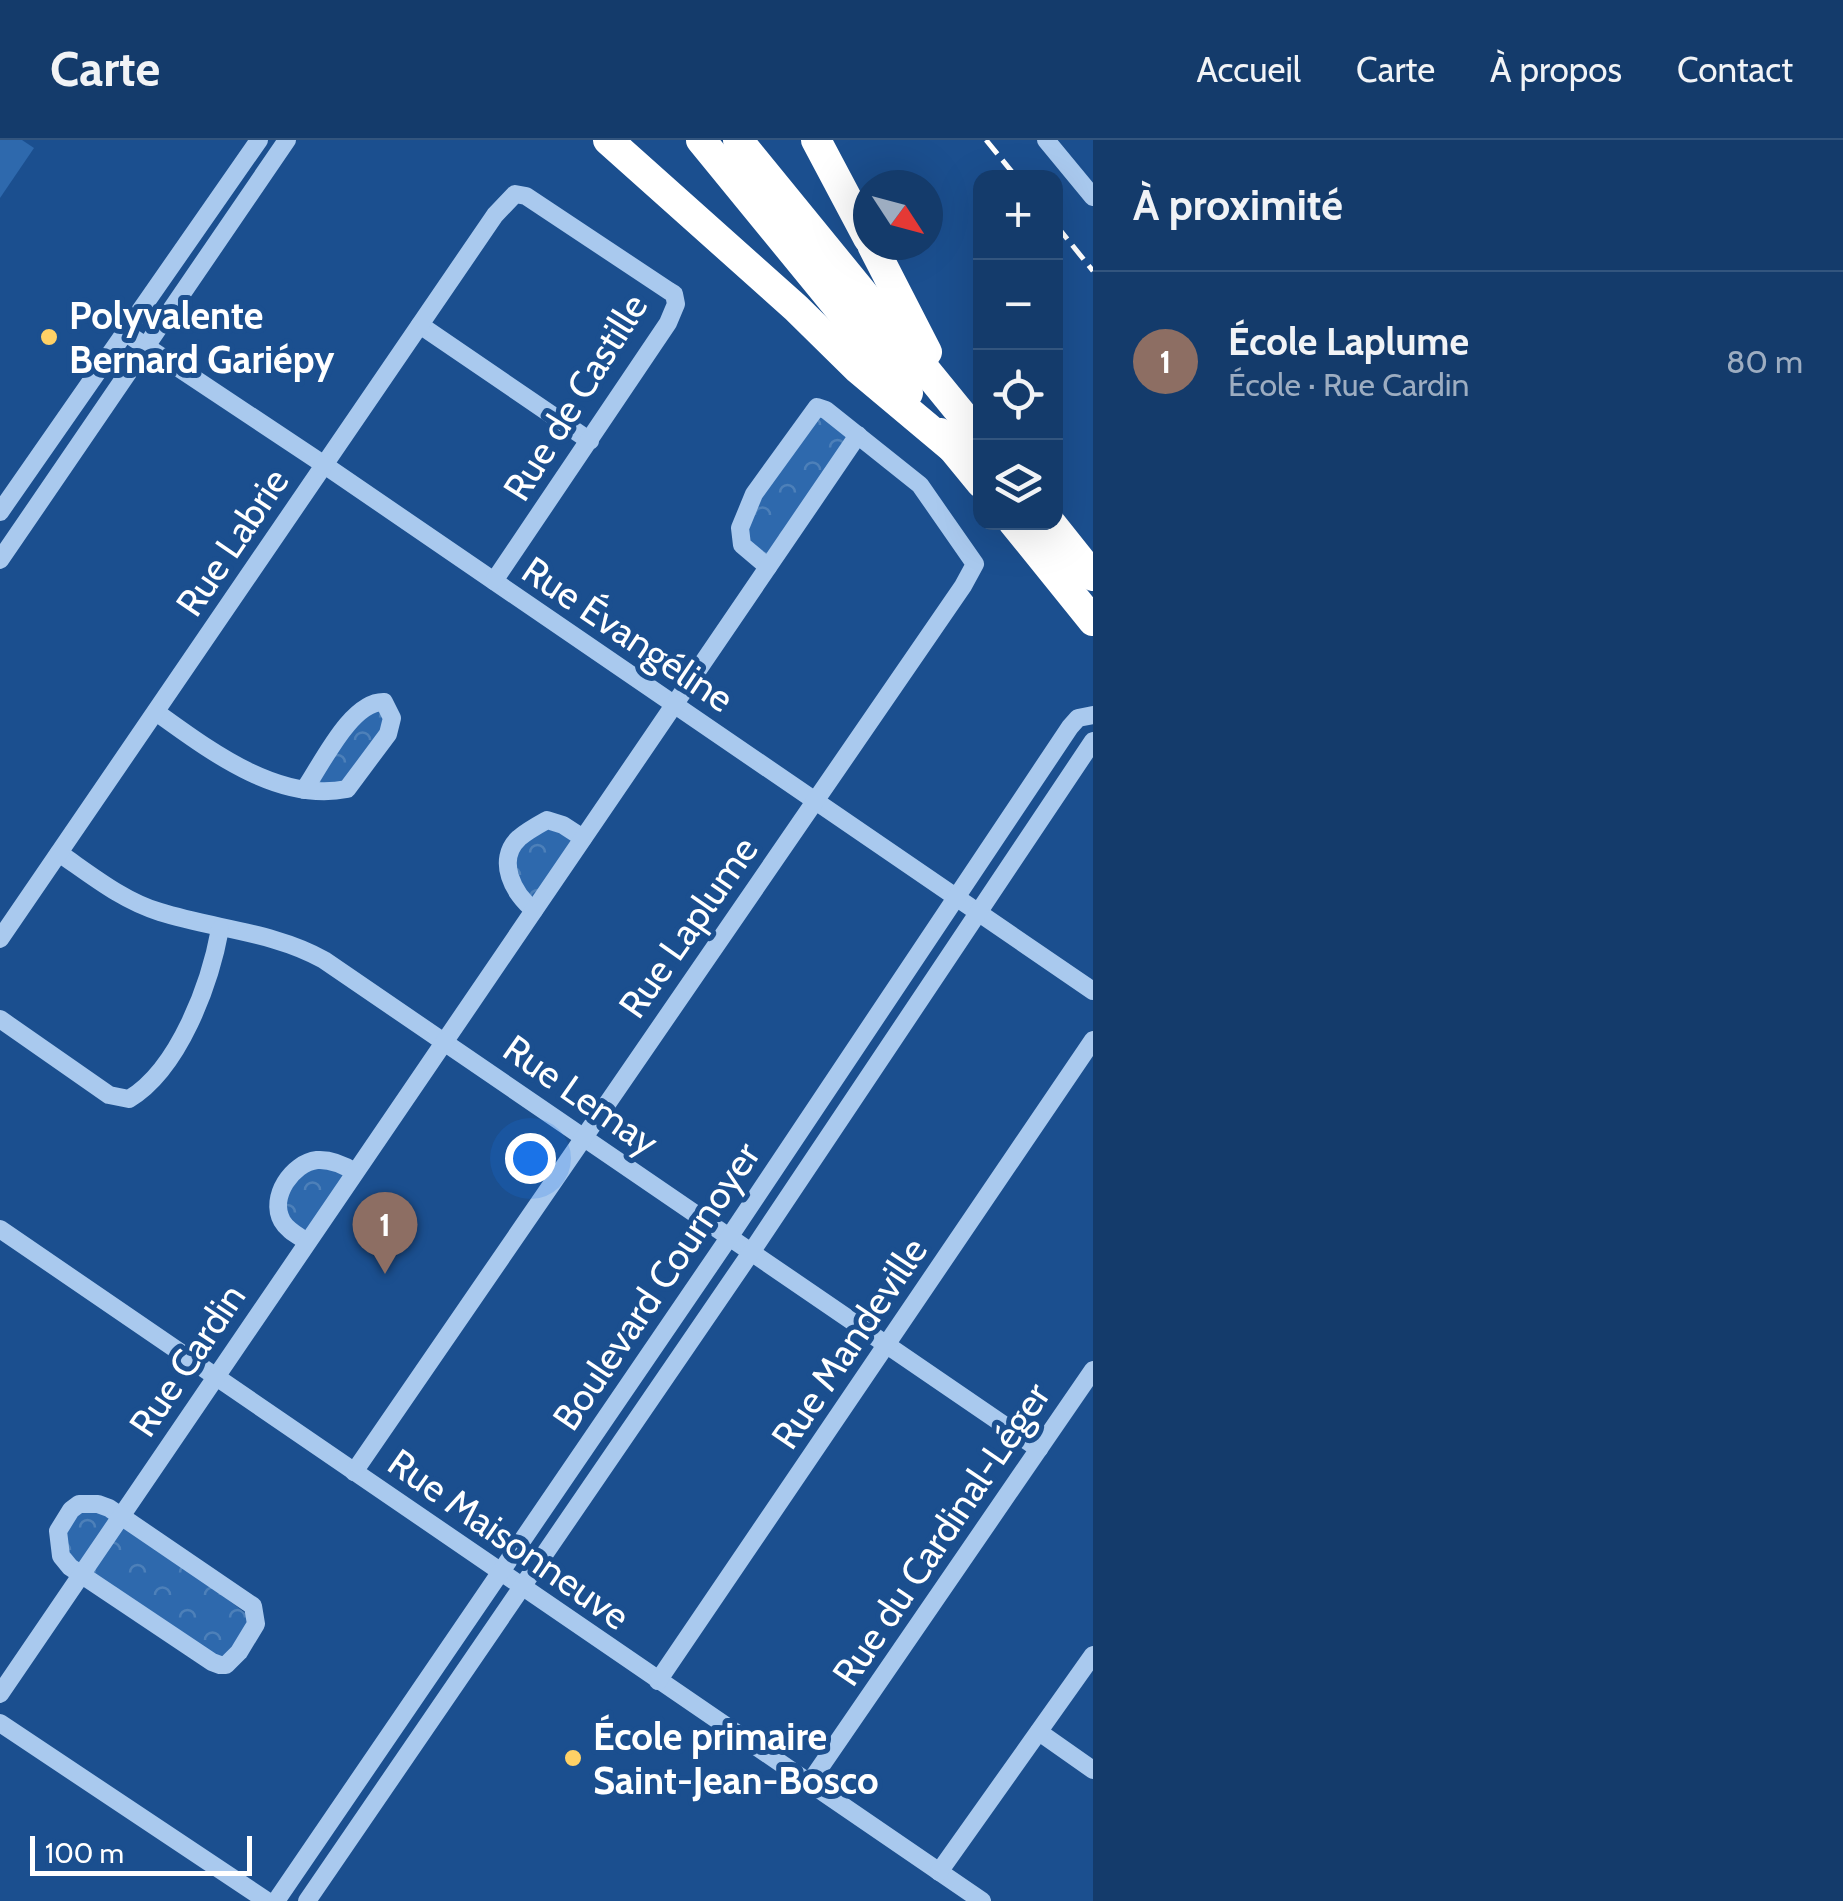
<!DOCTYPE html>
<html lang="fr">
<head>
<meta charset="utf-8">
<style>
  body { margin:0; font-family:Cabin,sans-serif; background:#214673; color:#f1f3f6 }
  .controls { position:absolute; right:30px; top:30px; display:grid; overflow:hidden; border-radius:20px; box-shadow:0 10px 40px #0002 }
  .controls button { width:90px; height:90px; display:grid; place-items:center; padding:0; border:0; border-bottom:2px solid #33557e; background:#143b6b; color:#f1f3f6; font:50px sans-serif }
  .compass { position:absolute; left:853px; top:30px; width:90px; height:90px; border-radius:50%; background:#143b6b; box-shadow:0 10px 40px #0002; rotate:126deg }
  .scale { position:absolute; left:30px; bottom:25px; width:222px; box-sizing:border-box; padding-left:10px; border:5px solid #fff; border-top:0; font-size:28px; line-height:35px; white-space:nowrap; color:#fff; -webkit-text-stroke:8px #1b4f8f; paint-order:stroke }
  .you { position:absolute; left:530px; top:1018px; width:35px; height:35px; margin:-25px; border:8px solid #fff; border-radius:50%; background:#1a73e8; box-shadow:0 0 0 15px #1a73e833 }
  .badge { display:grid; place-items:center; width:65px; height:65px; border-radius:50%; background:#d6ab8b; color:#fff; font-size:32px; font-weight:700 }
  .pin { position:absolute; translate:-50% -82px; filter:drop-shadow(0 2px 5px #0008) }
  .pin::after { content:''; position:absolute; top:52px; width:35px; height:30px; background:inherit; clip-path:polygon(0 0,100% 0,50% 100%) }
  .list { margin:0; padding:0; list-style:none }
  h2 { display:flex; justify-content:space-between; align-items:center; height:130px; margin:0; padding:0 40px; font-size:42px }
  h2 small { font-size:32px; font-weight:400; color:#9dadc1 }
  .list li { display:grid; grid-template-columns:65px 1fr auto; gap:30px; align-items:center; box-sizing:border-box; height:180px; padding:0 40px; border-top:2px solid #33557e }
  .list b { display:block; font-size:38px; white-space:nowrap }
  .list p { margin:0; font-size:32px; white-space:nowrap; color:#9dadc1 }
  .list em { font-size:32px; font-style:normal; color:#9dadc1 }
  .icon { flex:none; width:55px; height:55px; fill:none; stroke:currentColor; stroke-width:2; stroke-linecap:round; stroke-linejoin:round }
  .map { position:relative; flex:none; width:1093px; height:1761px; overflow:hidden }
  header { display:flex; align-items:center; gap:60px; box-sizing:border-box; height:140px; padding:0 50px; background:#143b6b; border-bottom:2px solid #33557e }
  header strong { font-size:48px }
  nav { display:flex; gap:55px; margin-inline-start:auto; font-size:35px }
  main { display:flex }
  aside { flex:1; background:#143b6b }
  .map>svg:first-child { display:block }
  .park { fill:url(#park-crowns) }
  .pitch { fill:#2e69ad }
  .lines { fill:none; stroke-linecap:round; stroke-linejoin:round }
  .minor { stroke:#a9c9ee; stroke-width:18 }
  .highway { stroke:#fff; stroke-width:30 }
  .rail { stroke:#fff; stroke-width:5; stroke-dasharray:18 8; stroke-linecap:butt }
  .poi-dot { fill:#ffd166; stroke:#1b4f8f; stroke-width:4 }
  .labels { text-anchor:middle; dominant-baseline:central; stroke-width:10; stroke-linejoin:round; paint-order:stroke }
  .poi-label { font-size:38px; font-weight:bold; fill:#fff; stroke:#1b4f8f; text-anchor:start }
  .street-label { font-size:38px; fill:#fff; stroke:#1b4f8f }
</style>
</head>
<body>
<header>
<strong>Carte</strong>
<nav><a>Accueil</a><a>Carte</a><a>À propos</a><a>Contact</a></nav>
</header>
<main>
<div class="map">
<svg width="1093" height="1761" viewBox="0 0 1093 1761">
  <defs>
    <pattern id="park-crowns" width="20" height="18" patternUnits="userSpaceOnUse" patternTransform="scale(2.5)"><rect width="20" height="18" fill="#2e69ad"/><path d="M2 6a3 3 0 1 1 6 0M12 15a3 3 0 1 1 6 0" fill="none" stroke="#4d80b9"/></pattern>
  </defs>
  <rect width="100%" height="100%" fill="#1b4f8f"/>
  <!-- park -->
  <g class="park">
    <polygon points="814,270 856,296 767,426 741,388"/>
    <polygon points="377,563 390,585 346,647 308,648 356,575"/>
    <polygon points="536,686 578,698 528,766 509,719"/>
    <polygon points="304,1026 351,1029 306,1097 284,1085 285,1046"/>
    <polygon points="80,1366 121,1376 249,1476 251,1483 224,1523 70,1427 65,1378"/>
  </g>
  <!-- pitch -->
  <polygon class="pitch" points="0,0 22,0 34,8 0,58"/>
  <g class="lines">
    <!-- minor -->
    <g class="minor">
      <polyline points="1046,0 1093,57"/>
      <polyline points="420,185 590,301"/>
      <polyline points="126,193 323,324 1093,851"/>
      <polyline points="0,372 259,0"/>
      <polyline points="0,420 287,0"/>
      <path d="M156,572C209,610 278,663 347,649L388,594L392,578L384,562C351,561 322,624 304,650"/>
      <path d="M59,713C91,735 123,761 160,772C214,789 275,792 324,820L1039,1309"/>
      <path d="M534,770C514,755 495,720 519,698C527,691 538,685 547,680L563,685L583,698"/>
      <polyline points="0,799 495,75 515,54 526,56 669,151 674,154 676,164 668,183 494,441"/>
      <path d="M0,879L109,955L129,959C179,929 210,844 220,789"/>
      <polyline points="0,1089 982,1761"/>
      <path d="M306,1101C297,1095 287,1090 282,1081C269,1057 292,1023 317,1020C331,1019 344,1025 355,1032"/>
      <polyline points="354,1332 963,446 975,424 920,345 826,270 817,267 754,354 740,388 742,405 768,427"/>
      <polygon points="79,1364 98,1364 109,1368 253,1466 256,1484 239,1512 226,1525 220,1525 212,1522 70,1427 61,1416 58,1391 71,1370"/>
      <polyline points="658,1541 1093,900"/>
      <polyline points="0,1554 858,295"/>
      <polyline points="0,1583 267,1761"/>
      <polyline points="1039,1592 1093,1630"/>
      <polyline points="808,1645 1093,1230"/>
      <polyline points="939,1732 1093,1515"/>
      <polyline points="276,1761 730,1096 1070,587 1078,578 1093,575"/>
      <polyline points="307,1761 752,1111 1093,601"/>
    </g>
    <!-- highway -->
    <g class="highway">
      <polyline points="608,0 796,168 858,229 951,307"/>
      <polyline points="701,0 908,253"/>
      <polyline points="738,0 981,298"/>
      <polyline points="816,0 868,98"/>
      <polyline points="872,105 927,212"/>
      <polyline points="940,293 981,343"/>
      <polyline points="1013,382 1093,481"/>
      <polyline points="1050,382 1093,436"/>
    </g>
    <!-- rail -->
    <g class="rail">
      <polyline points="986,0 1017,38"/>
      <polyline points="1056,85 1093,131"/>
    </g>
  </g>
  <!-- markers -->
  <g class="poi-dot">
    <circle cx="49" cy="197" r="10"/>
    <circle cx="573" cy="1618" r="10"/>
  </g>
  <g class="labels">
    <!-- poi labels -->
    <g class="poi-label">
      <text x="69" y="175">Polyvalente<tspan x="69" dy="44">Bernard Gariépy</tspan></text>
      <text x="593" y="1596">École primaire<tspan x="593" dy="44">Saint-Jean-Bosco</tspan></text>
    </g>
    <!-- street labels -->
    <g class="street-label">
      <text transform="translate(575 257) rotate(-58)">Rue de Castille</text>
      <text transform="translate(232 402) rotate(-56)">Rue Labrie</text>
      <text transform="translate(628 494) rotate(34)">Rue Évangéline</text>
      <text transform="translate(688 787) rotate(-55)">Rue Laplume</text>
      <text transform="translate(581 955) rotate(35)">Rue Lemay</text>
      <text transform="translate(656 1146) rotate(-56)">Boulevard Cournoyer</text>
      <text transform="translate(849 1203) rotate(-56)">Rue Mandeville</text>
      <text transform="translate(187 1220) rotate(-56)">Rue Cardin</text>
      <text transform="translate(941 1394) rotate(-56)">Rue du Cardinal-Léger</text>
      <text transform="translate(509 1399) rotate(35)">Rue Maisonneuve</text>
    </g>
  </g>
</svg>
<div class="controls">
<button>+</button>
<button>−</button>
<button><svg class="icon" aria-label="locate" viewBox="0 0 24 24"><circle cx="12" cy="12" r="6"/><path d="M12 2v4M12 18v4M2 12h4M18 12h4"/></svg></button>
<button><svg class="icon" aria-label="layers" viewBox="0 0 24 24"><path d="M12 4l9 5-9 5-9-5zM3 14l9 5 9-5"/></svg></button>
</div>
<svg class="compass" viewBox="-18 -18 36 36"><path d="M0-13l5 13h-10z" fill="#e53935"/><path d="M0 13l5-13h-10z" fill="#9dadc1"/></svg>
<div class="scale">100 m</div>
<div class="you"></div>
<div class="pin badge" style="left:385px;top:1134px;background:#8d6e63">1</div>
</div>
<aside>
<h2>À proximité<small></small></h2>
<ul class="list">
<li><span class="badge" style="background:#8d6e63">1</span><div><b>École Laplume</b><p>École · Rue Cardin</p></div><em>80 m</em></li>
</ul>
</aside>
</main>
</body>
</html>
